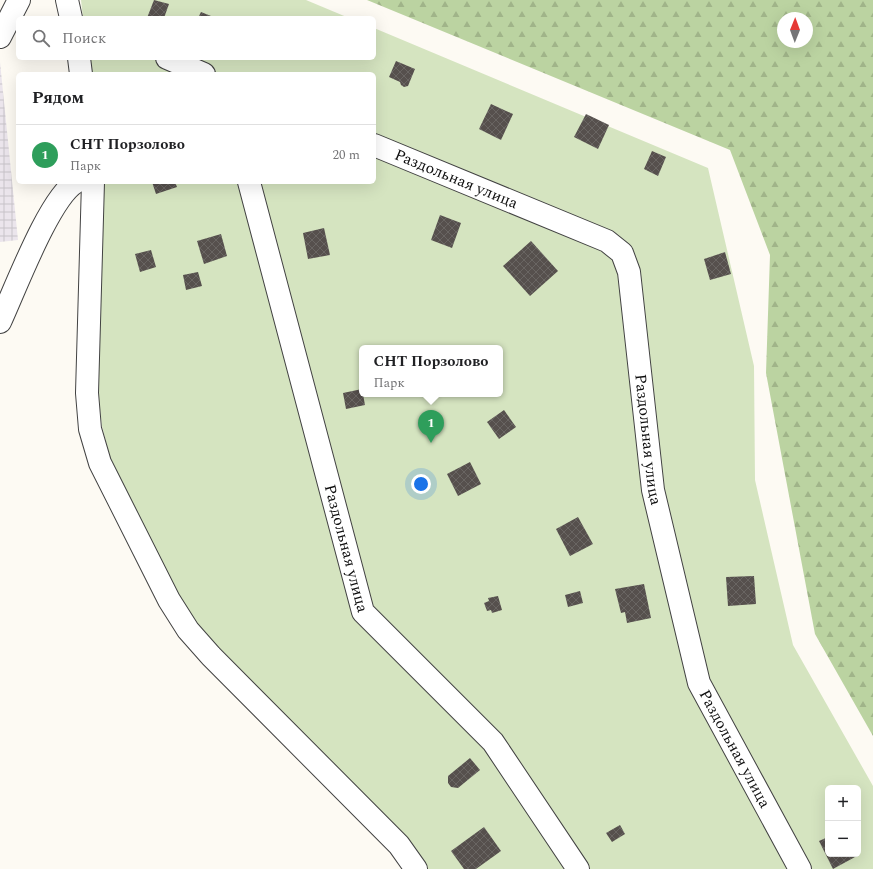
<!DOCTYPE html>
<html lang="ru">
<head>
<meta charset="utf-8">
<style>
  body { margin:0; font-family:Spectral,serif; background:#f6f6f6; color:#202124 }
  .controls { position:absolute; right:12px; bottom:12px; display:grid; overflow:hidden; border-radius:6px; box-shadow:0 4px 16px #0002 }
  .controls button { width:36px; height:36px; display:grid; place-items:center; padding:0; border:0; border-bottom:1px solid #e0e0e0; background:#fff; color:#202124; font:20px sans-serif }
  .compass { position:absolute; left:777px; top:12px; width:36px; height:36px; border-radius:50%; background:#fff; box-shadow:0 4px 16px #0002; rotate:1deg }
  .you { position:absolute; left:421px; top:484px; width:14px; height:14px; margin:-10px; border:3px solid #fff; border-radius:50%; background:#1a73e8; box-shadow:0 0 0 6px #1a73e833 }
  .badge { display:grid; place-items:center; width:26px; height:26px; border-radius:50%; background:#111827; color:#fff; font-size:13px; font-weight:700 }
  .pin { position:absolute; translate:-50% -33px; filter:drop-shadow(0 1px 2px #0008) }
  .pin::after { content:''; position:absolute; top:21px; width:14px; height:12px; background:inherit; clip-path:polygon(0 0,100% 0,50% 100%) }
  .popup { position:absolute; left:359px; top:345px; width:144px; height:52px; box-sizing:border-box; display:grid; place-content:center; border-radius:6px; background:#fff; filter:drop-shadow(0 1px 3px #0005); font-size:13px; white-space:nowrap; color:#757577 }
  .popup b { font-size:15px; color:#202124 }
  .popup::after { content:''; position:absolute; left:50%; top:100%; margin-left:-8px; border:8px solid transparent; border-top-color:#fff }
  .list { margin:0; padding:0; list-style:none }
  h2 { display:flex; justify-content:space-between; align-items:center; height:52px; margin:0; padding:0 16px; font-size:17px }
  h2 small { font-size:13px; font-weight:400; color:#757577 }
  .list li { display:grid; grid-template-columns:26px 1fr auto; gap:12px; align-items:center; box-sizing:border-box; height:60px; padding:0 16px; border-top:1px solid #e0e0e0 }
  .list b { display:block; font-size:15px; white-space:nowrap }
  .list p { margin:0; font-size:13px; white-space:nowrap; color:#757577 }
  .list em { font-size:13px; font-style:normal; color:#757577 }
  .icon { flex:none; width:22px; height:22px; fill:none; stroke:currentColor; stroke-width:2; stroke-linecap:round; stroke-linejoin:round }
  .map { position:relative; flex:none; width:873px; height:869px; overflow:hidden }
  .search { position:absolute; background:#fff; box-shadow:0 4px 16px #0002; left:16px; top:16px; width:360px; height:44px; display:flex; align-items:center; gap:10px; box-sizing:border-box; padding:0 14px; border-radius:6px; color:#757577; font-size:15px }
  .panel { position:absolute; background:#fff; box-shadow:0 4px 16px #0002; left:16px; top:72px; width:360px; height:112px; border-radius:6px }
  .map>svg:first-child { display:block }
  .industrial { fill:url(#industrial-grid) }
  .forest { fill:url(#forest-firs); fill-rule:evenodd }
  .garden { fill:#d5e4c0; fill-rule:evenodd }
  .building { fill:url(#building-cross-hatch) }
  .lines { fill:none; stroke-linecap:round; stroke-linejoin:round }
  .minor-casing { stroke:#424242; stroke-width:24 }
  .minor { stroke:#fff; stroke-width:22 }
  .labels { text-anchor:middle; dominant-baseline:central; stroke-width:4; stroke-linejoin:round; paint-order:stroke }
  .street-label { font-size:16px; fill:#0f0f0f; stroke:#fff }
</style>
</head>
<body>
<div class="map">
<svg width="873" height="869" viewBox="0 0 873 869">
  <defs>
    <pattern id="industrial-grid" width="8" height="8" patternUnits="userSpaceOnUse"><rect width="8" height="8" fill="#ebe5ec"/><path d="M0 4h8M4 0v8" fill="none" stroke="#c8c3c9"/></pattern>
    <pattern id="forest-firs" width="22" height="20" patternUnits="userSpaceOnUse"><rect width="22" height="20" fill="#bbd3a1"/><path d="M5 1l3.5 6h-7zM16 11l3.5 6h-7z" fill="#a0b489"/></pattern>
    <pattern id="building-cross-hatch" width="8" height="8" patternUnits="userSpaceOnUse"><rect width="8" height="8" fill="#56504d"/><path d="M0 0l8 8M0 8l8-8" fill="none" stroke="#696562"/></pattern>
  </defs>
  <rect width="100%" height="100%" fill="#fdfaf3"/>
  <!-- industrial -->
  <polygon class="industrial" points="0,62 18,240 0,242"/>
  <!-- forest -->
  <path class="forest" d="M367,0H873V736L815,634L766,373L770,255L730,150ZM783,18H807V42H783Z"/>
  <!-- garden -->
  <g class="garden">
    <polygon points="81,0 306,0 349,18 83,18"/>
    <path d="M374,28L708,168L754,366L755,480L793,645L873,786V869H428L407,838L218,650L197,625L177,595L111,461L102,426L98,393L104,182H374V74H91L88,58H374ZM362,348H500V394H362ZM828,788H858V854H828Z"/>
  </g>
  <!-- building -->
  <g class="building">
    <polygon points="154,0 169,4 164,18 147,18"/>
    <polygon points="201,12 216,18 198,18"/>
    <polygon points="396,61 415,69 408,86 404,87 401,85 400,82 389,77"/>
    <polygon points="491,104 513,114 501,140 479,129"/>
    <polygon points="586,114 609,125 598,149 574,137"/>
    <polygon points="652,151 666,157 658,176 644,169"/>
    <polygon points="152,182 175,182 177,187 156,194"/>
    <polygon points="440,215 461,223 452,248 431,240"/>
    <polygon points="324,228 330,255 308,259 303,233"/>
    <polygon points="221,234 227,256 204,264 197,241"/>
    <polygon points="531,241 558,271 530,296 503,266"/>
    <polygon points="151,250 156,267 140,272 135,254"/>
    <polygon points="725,252 731,274 710,280 704,259"/>
    <polygon points="198,272 202,286 186,290 183,275"/>
    <polygon points="362,389 365,405 346,409 343,393"/>
    <polygon points="504,410 516,427 499,439 487,422"/>
    <polygon points="470,462 481,484 458,496 447,474"/>
    <polygon points="578,517 593,544 570,556 556,529"/>
    <polygon points="754,576 756,604 728,606 726,577"/>
    <polygon points="644,584 651,618 627,623 625,612 621,613 615,589"/>
    <polygon points="580,591 583,603 568,607 565,595"/>
    <polygon points="498,596 502,610 492,613 491,610 487,611 484,603 489,601 488,598"/>
    <polygon points="470,758 480,770 458,788 451,787 448,783 448,776"/>
    <polygon points="620,825 625,834 612,842 606,833"/>
    <polygon points="484,827 501,851 476,869 464,869 451,851"/>
    <polygon points="828,837 828,854 854,854 855,857 833,869 819,841"/>
  </g>
  <g class="lines">
    <defs>
      <g id="minor">
        <polyline points="67,0 71,18"/>
        <polyline points="0,37 19,0"/>
        <polyline points="79,58 81,74"/>
        <polyline points="167,58 204,74"/>
        <path id="s1" d="M374,145L607,241L622,253L629,272L653,490L699,683L800,869"/>
        <polyline points="93,182 87,393 90,429 100,463 169,600 188,630 211,656 399,845 416,869"/>
        <path id="s2" d="M249,182L363,612L493,742L578,869"/>
        <path d="M0,322C15,290 49,198 76,182"/>
      </g>
    </defs>
    <!-- minor casing -->
    <use href="#minor" class="minor-casing"/>
    <!-- minor -->
    <use href="#minor" class="minor"/>
  </g>
  <g class="labels">
    <!-- street labels -->
    <g class="street-label">
      <text stroke="none"><textPath href="#s1" startOffset="89">Раздольная улица</textPath></text>
      <text stroke="none"><textPath href="#s1" startOffset="460">Раздольная улица</textPath></text>
      <text stroke="none"><textPath href="#s2" startOffset="379">Раздольная улица</textPath></text>
      <text stroke="none"><textPath href="#s1" startOffset="784">Раздольная улица</textPath></text>
    </g>
  </g>
</svg>
<div class="controls">
<button>+</button>
<button>−</button>
</div>
<svg class="compass" viewBox="-18 -18 36 36"><path d="M0-13l5 13h-10z" fill="#e53935"/><path d="M0 13l5-13h-10z" fill="#757577"/></svg>
<div class="you"></div>
<div class="pin badge" style="left:431px;top:443px;background:#2e9e5b">1</div>
<div class="popup"><b>СНТ Порзолово</b>Парк</div>
<div class="search"><svg class="icon" aria-label="search" viewBox="0 0 24 24"><circle cx="10" cy="10" r="6"/><path d="M15 15l6 6"/></svg>Поиск</div>
<section class="panel">
<h2>Рядом<small></small></h2>
<ul class="list">
<li><span class="badge" style="background:#2e9e5b">1</span><div><b>СНТ Порзолово</b><p>Парк</p></div><em>20 m</em></li>
</ul>
</section>
</div>
</body>
</html>
